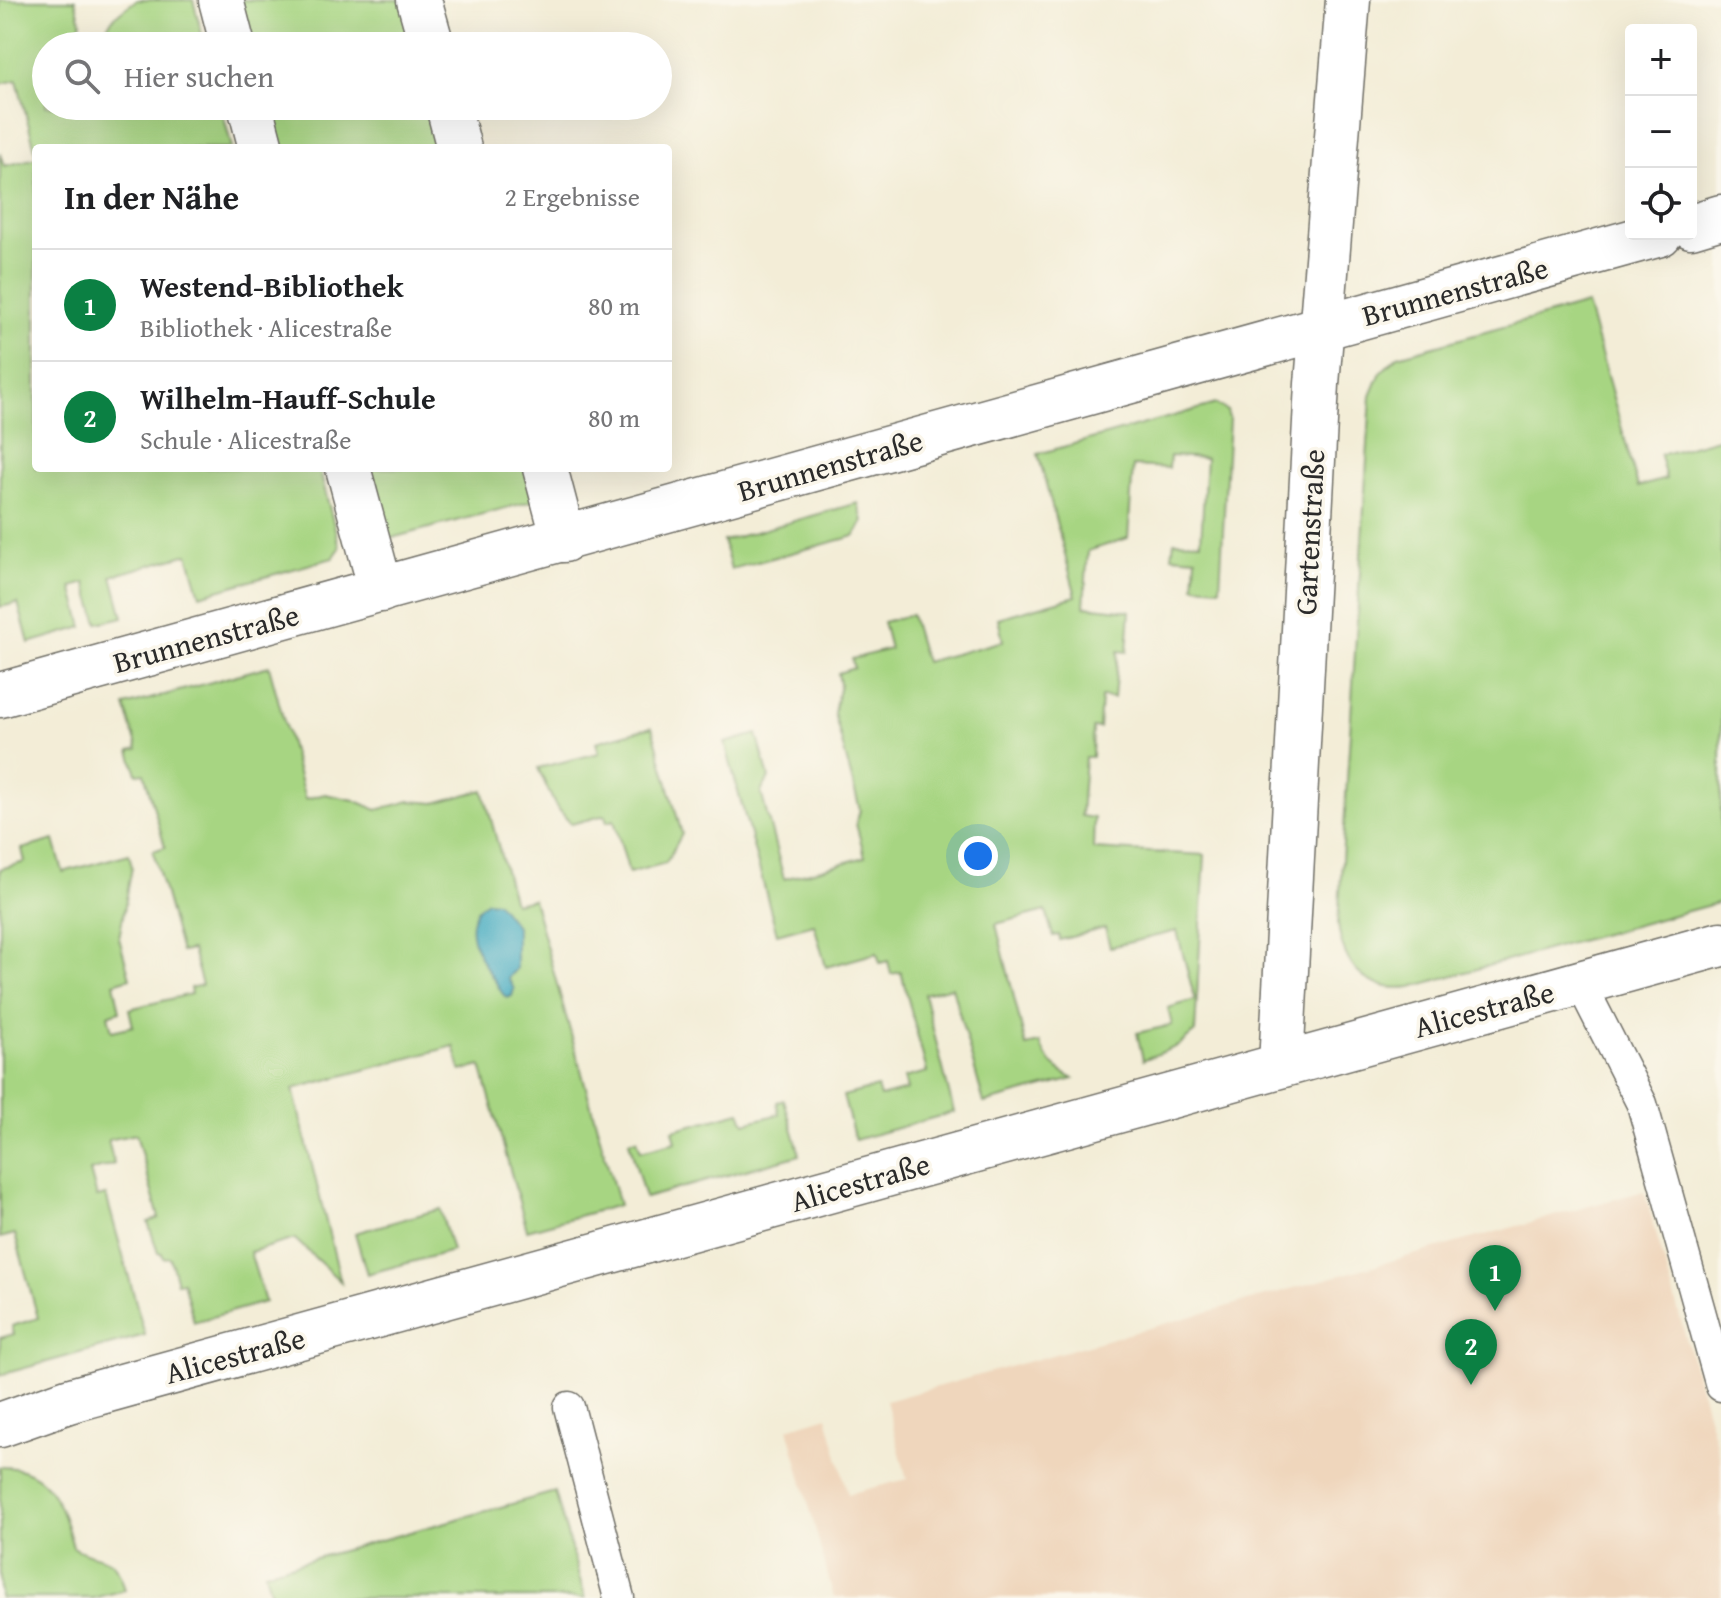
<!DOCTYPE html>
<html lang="de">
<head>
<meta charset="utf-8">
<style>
  body { margin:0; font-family:"Gentium Book Plus",serif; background:#f2f2f2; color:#202124 }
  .controls { position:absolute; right:24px; top:24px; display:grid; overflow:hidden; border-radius:8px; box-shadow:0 8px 32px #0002 }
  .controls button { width:72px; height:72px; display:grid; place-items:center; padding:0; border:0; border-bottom:2px solid #e0e0e0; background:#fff; color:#202124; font:40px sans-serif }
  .you { position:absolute; left:978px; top:856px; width:28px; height:28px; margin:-20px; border:6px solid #fff; border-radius:50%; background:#1a73e8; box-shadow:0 0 0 12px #1a73e833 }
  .badge { display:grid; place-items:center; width:52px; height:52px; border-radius:50%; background:#0b8043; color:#fff; font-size:26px; font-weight:700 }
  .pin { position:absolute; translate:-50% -66px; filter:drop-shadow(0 2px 4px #0008) }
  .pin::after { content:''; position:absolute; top:42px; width:28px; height:24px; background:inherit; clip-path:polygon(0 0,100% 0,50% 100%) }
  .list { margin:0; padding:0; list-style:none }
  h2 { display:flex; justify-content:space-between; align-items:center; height:104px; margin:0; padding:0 32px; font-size:34px }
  h2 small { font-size:26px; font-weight:400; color:#757577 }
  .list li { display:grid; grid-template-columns:52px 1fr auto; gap:24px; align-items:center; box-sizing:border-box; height:112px; padding:0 32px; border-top:2px solid #e0e0e0 }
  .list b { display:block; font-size:30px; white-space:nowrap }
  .list p { margin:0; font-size:26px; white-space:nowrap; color:#757577 }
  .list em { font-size:26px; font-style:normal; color:#757577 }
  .icon { flex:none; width:44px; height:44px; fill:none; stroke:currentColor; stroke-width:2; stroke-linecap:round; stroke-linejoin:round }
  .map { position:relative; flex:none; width:1721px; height:1598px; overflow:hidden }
  .search { position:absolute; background:#fff; box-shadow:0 8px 32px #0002; left:32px; top:32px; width:640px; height:88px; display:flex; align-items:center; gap:20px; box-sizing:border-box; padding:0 28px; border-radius:44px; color:#757577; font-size:30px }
  .panel { position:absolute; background:#fff; box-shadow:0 8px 32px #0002; left:32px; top:144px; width:640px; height:328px; border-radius:8px }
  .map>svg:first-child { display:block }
  .built { fill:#efd6bc }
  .green { fill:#a7d582; stroke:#698056; stroke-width:2 }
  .water { fill:#3fa9bf; stroke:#356a75; stroke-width:2 }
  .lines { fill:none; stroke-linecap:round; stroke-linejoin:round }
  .service-casing { stroke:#716f67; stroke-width:33 }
  .minor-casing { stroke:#716f67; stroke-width:47 }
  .service { stroke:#fff; stroke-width:30 }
  .minor { stroke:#fff; stroke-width:44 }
  .labels { text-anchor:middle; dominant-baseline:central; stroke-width:7; stroke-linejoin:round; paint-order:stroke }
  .street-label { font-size:30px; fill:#2b2b2b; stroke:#fbf7ec }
</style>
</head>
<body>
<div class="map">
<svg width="1721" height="1598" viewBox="0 0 1721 1598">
  <rect width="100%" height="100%" fill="#fbf7ec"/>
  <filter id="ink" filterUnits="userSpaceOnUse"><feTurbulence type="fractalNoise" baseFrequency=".0125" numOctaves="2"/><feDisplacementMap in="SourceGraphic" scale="16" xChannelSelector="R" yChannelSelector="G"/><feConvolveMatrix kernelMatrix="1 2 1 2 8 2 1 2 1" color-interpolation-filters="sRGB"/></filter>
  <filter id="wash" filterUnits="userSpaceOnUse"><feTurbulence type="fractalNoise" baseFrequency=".006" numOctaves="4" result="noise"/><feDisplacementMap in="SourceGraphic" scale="32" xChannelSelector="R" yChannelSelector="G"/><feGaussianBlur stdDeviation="1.8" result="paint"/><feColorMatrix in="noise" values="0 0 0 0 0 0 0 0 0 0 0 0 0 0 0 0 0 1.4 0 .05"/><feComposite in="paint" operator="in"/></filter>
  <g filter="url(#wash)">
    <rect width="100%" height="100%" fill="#f3edd7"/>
    <!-- built -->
    <polygon class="built" points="1644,1191 1721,1461 1721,1598 834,1598 788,1428 827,1416 848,1494 907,1479 886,1401"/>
    <!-- green -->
    <g class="green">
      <polygon points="0,0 75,0 81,22 73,46 46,46 46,106 221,106 232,148 36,148 36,153 17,80 0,84"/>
      <path d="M137,0H193L205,46H100C105,22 117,13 137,0Z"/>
      <polygon points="238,0 402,0 414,46 250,46"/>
      <polygon points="267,106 430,106 441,148 278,148"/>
      <polygon points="0,153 4,166 36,158 36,468 319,468 340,548 333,558 200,595 188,554 112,576 123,617 98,623 86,583 72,587 83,627 29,643 18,603 0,607"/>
      <path d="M1587,304L1638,487L1666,479L1660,455L1721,438V902L1411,987C1365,993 1343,966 1338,924L1371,396L1381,372L1398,356Z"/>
      <path d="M1216,404L1227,411L1229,419L1220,588L1194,586L1196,558L1172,556L1174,541L1201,542L1206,458L1170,456L1169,468L1133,466L1128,538L1088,551L1084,606L1130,611L1127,652L1118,651L1114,698L1101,697L1099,728H1093L1092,757H1085L1081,816L1094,818L1093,849L1205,855L1195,1032L1178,1046L1143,1060L1137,1033L1172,1025L1168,1008L1195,1000L1177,931L1110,947L1105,928L1060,940L1059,935L1053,936L1046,911L996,924L1026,1046L1040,1043C1047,1062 1056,1070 1074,1079L984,1103L952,987L924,994L954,1112L855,1140L843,1096L877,1087L880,1097L907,1090L904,1078L927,1072L901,972L891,974L888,961L880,963L877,953L826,967L814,924L777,934L725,743L757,734L769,778L761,792L784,879L865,857L856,824L860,810L834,713L840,684L838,673L854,668L852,659L890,649L883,622L911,615L925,662L1003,641L998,618L1076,596L1038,454Z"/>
      <polygon points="365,468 528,468 536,500 384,540"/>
      <polygon points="858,503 863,521 855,536 731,569 723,541"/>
      <polygon points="269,666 305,799 325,794 354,800 377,810 410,801 435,803 483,790 514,903 533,899 619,1205 527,1230 481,1066 461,1071 454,1046 293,1089 341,1282 295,1239 250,1252 265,1302 194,1322 183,1282 177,1283 170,1257 163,1258 162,1253 158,1253 148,1222 159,1218 136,1134 108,1140 114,1164 90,1171 97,1197 106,1195 145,1335 0,1375 0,1338 14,1334 12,1326 38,1318 15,1234 0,1238 0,869 25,862 22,849 54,840 63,872 129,854 132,867 119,938 130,978 114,983 120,1011 108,1015 112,1031 133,1026 129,1009 191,994 190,988 202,985 192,950 181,952 153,851 165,847 144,773 137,774 130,751 138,749 125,706"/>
      <polygon points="652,727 682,834 666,863 629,873 614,820 607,822 605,815 571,824 555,805 538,768 599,753 596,742"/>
      <polygon points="784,1100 800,1155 645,1198 629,1141 637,1139 641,1151 676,1142 673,1130 740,1112 745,1123 779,1114 777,1102"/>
      <polygon points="440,1209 452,1251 367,1274 355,1233"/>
      <path d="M0,1467C50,1466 62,1508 73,1547C101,1564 114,1548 125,1590L94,1598H0Z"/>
      <polygon points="555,1492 585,1598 272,1598 265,1572"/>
    </g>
    <!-- water -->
    <path class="water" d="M487,901L497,902L516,926V969L508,978L514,989L512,996L507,998C499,992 499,985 493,978C477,955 457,921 487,901Z"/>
  </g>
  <g filter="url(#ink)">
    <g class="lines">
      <defs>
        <g id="service">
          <polyline points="1580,982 1642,1104 1721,1386"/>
          <polyline points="569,1407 619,1598"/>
        </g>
        <g id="minor">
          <polyline points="221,0 233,46"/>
          <polyline points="419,0 432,46"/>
          <polyline points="250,106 261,148"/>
          <polyline points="448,106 459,148"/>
          <polyline points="1691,226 1721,217"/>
          <polyline points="348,468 381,590"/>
          <polyline points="545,468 564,540"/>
          <polyline points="0,695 1660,234"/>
          <polyline points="1281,1065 1317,384 1348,0"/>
          <polyline points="0,1425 68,1401 1721,944"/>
        </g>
      </defs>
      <!-- service casing -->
      <use href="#service" class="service-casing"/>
      <!-- minor casing -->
      <use href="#minor" class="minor-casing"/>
      <!-- service -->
      <use href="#service" class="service"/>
      <!-- minor -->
      <use href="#minor" class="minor"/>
    </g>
  </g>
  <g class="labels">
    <!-- street labels -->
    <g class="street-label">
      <text transform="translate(1455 291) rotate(-15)">Brunnenstraße</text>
      <text transform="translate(830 465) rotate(-16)">Brunnenstraße</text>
      <text transform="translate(1309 532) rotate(-87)">Gartenstraße</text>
      <text transform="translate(206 638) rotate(-15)">Brunnenstraße</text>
      <text transform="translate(1484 1009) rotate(-15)">Alicestraße</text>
      <text transform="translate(860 1182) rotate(-16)">Alicestraße</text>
      <text transform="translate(235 1355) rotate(-15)">Alicestraße</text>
    </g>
  </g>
</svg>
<div class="controls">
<button>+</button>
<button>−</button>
<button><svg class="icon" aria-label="locate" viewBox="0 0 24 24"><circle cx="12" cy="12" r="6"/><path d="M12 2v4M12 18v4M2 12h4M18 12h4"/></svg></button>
</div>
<div class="you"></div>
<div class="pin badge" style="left:1495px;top:1311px">1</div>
<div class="pin badge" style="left:1471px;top:1385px">2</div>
<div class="search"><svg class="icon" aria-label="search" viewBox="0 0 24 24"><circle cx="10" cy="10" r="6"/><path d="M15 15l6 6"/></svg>Hier suchen</div>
<section class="panel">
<h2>In der Nähe<small>2 Ergebnisse</small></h2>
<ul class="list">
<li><span class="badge">1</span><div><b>Westend-Bibliothek</b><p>Bibliothek · Alicestraße</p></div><em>80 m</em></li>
<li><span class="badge">2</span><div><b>Wilhelm-Hauff-Schule</b><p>Schule · Alicestraße</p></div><em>80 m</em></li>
</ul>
</section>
</div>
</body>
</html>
